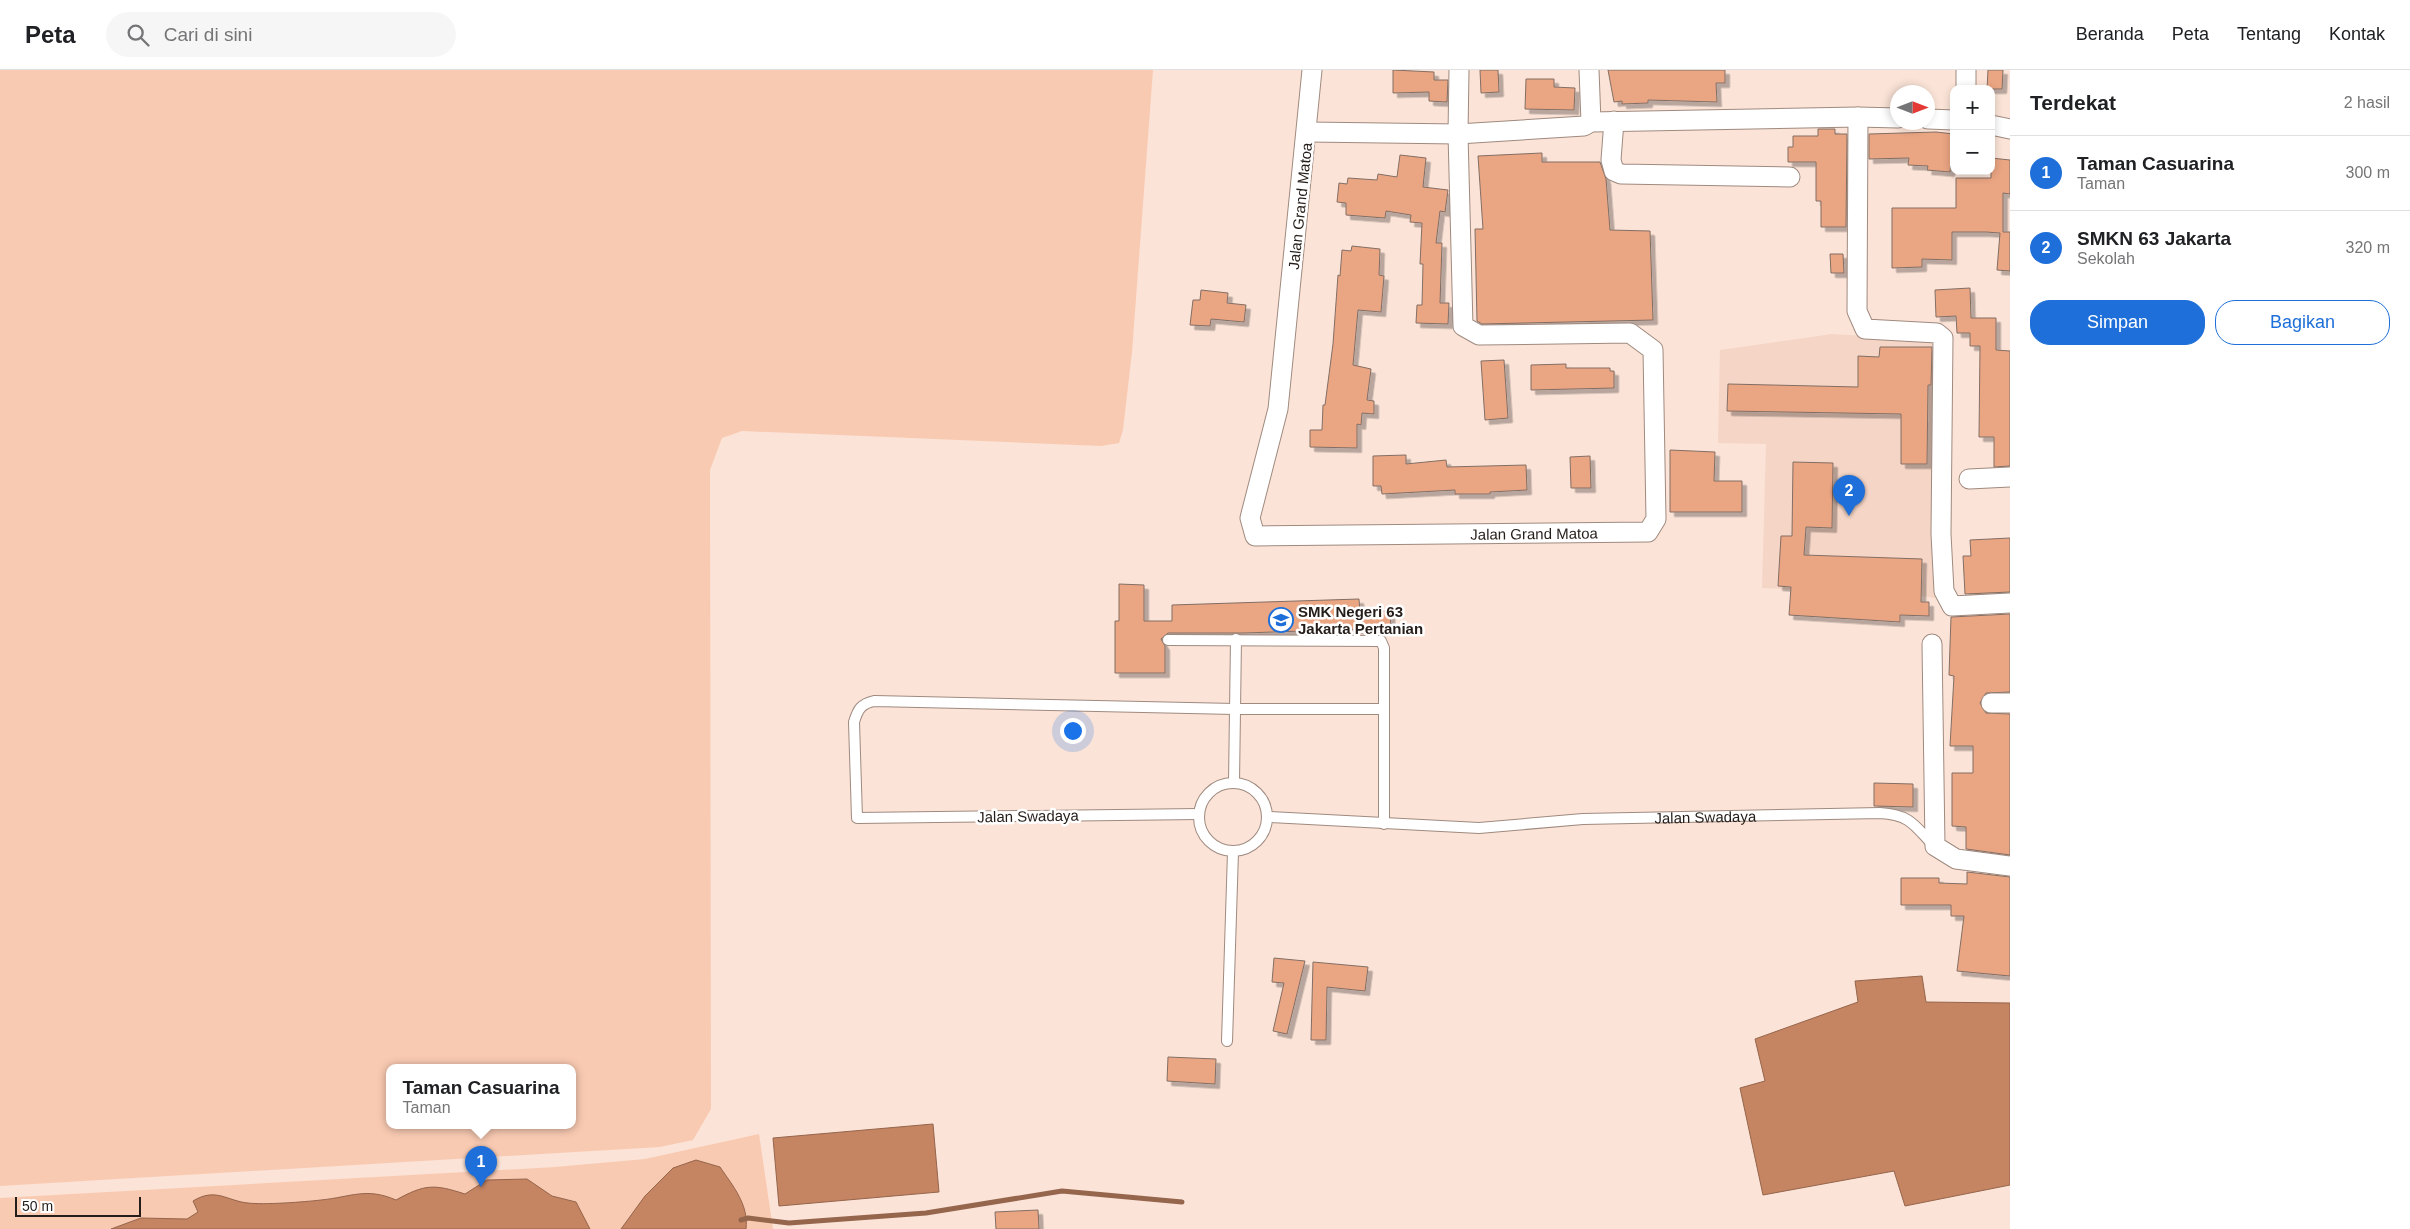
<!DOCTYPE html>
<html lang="id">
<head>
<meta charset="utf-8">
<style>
  body { margin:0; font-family:Helvetica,sans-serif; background:#f6f6f6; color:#202124 }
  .controls { position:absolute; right:15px; top:15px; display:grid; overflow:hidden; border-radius:10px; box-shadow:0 2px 8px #0003 }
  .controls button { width:45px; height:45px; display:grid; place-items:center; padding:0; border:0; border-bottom:1px solid #e0e0e0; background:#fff; color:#202124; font:25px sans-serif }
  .compass { position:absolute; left:1890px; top:15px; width:45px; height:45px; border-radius:50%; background:#fff; box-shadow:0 2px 8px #0003; rotate:90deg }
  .scale { position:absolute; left:15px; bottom:12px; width:126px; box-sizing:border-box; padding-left:5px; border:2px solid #251d19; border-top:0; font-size:14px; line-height:18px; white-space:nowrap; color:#251d19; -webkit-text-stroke:4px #fff; paint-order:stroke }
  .you { position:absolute; left:1072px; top:660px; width:18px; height:18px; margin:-12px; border:4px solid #fff; border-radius:50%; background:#1a73e8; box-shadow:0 0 0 8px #1a73e833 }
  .badge { display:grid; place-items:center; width:32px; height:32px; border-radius:50%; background:#1e6fd9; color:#fff; font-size:16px; font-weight:700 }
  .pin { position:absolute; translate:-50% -41px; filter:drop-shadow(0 1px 2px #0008) }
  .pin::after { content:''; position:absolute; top:26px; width:18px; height:15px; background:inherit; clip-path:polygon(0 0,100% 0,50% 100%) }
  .popup { position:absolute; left:386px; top:994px; width:190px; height:65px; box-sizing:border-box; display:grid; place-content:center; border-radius:10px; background:#fff; filter:drop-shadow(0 1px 4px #0005); font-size:16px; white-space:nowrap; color:#757577 }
  .popup b { font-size:19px; color:#202124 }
  .popup::after { content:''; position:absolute; left:50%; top:100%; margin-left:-10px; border:10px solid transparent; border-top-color:#fff }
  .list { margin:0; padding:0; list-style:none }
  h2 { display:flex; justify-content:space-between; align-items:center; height:65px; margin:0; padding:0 20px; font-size:21px }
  h2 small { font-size:16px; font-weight:400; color:#757577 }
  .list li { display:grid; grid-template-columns:32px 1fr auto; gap:15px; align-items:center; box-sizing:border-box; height:75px; padding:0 20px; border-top:1px solid #e0e0e0 }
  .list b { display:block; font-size:19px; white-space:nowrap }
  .list p { margin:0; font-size:16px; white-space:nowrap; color:#757577 }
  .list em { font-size:16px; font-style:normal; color:#757577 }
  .actions { display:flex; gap:10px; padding:15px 20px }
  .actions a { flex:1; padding:11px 0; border:1px solid #1e6fd9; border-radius:20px; text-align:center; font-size:18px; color:#1e6fd9 }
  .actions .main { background:#1e6fd9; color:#fff }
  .icon { flex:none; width:28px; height:28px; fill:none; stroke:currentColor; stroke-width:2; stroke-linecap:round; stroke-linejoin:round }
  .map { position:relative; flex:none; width:2010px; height:1159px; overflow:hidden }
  header { display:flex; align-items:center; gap:30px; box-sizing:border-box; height:70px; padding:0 25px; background:#fff; border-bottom:1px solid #e0e0e0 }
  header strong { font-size:24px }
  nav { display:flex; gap:28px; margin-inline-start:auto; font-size:18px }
  .search { width:350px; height:45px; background:#f6f6f6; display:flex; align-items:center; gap:12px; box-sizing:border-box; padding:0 18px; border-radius:28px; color:#757577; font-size:19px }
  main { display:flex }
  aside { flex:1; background:#fff }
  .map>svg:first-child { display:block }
  .built { fill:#f5d5c6 }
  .green { fill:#f9cab2; fill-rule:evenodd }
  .water { fill:#c58462; stroke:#95654c }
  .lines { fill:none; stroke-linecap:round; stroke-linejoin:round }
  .stream { stroke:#95654c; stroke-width:5 }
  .building { fill:#eaa583; stroke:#836e64; filter:url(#shadow) }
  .service-casing { stroke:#9f8a7f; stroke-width:12 }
  .minor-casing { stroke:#9f8a7f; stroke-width:21 }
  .service { stroke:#fff; stroke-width:10 }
  .minor { stroke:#fff; stroke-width:19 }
  .labels { text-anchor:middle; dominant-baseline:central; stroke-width:5; stroke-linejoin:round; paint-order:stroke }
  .street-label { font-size:15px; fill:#251d19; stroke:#fff }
  .poi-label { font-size:15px; font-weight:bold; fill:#251d19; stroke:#fff; text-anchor:start }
</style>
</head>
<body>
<header>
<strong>Peta</strong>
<div class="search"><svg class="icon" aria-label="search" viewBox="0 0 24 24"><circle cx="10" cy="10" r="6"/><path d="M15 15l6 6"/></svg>Cari di sini</div>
<nav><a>Beranda</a><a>Peta</a><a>Tentang</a><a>Kontak</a></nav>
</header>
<main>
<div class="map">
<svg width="2010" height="1159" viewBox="0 0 2010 1159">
  <defs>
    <filter id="shadow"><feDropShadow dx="4.5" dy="4.5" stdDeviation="0" flood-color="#0004"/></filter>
  </defs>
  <rect width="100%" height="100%" fill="#fbe3d7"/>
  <!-- built -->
  <polygon class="built" points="1832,264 1932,270 1935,528 1916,525 1762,518 1766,374 1718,373 1720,280"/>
  <!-- green -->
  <g class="green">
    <path d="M0,0H1153L1132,282L1123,360L1119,373L1101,376L742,361L722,368L710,400L711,1039L693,1070L660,1077L0,1116ZM390,998H572V1056H390Z"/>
    <polygon points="759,1064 773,1159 0,1159 0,1128 555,1097 645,1089"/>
  </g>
  <!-- water -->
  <g class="water">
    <polygon points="1922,906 1926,932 2010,933 2010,1115 1905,1136 1894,1101 1763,1125 1740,1018 1765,1011 1755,969 1858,932 1855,911"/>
    <polygon points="933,1054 939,1122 779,1136 773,1068"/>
    <path d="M696,1090L720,1097C733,1116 749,1135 746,1159H621L645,1126L673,1098Z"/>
    <path d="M527,1109L552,1126L576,1132L590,1159H111L141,1148L187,1149L198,1142L193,1131C216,1117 227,1131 248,1133C264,1135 304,1132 321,1130C351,1127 366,1117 396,1130C425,1114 434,1114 465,1124L487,1110Z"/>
  </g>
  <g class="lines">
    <!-- stream -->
    <polyline class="stream" points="741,1150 748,1148 789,1153 926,1143 1062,1121 1182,1132"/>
  </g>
  <!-- building -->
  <g class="building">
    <polygon points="1393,0 1434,2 1434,10 1448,10 1447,32 1429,31 1429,22 1393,23"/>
    <polygon points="1480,0 1498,0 1499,22 1481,23"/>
    <polygon points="1608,0 1725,0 1725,13 1716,13 1717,32 1648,30 1648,33 1622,34 1622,31 1614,32"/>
    <polygon points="1988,0 2003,0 2002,19 1987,19"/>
    <polygon points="1526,9 1554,9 1554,17 1575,18 1574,40 1525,39"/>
    <polygon points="1818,59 1835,59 1835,64 1847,64 1846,157 1821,157 1821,131 1816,131 1816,92 1788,92 1788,77 1793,77 1793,66 1818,66"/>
    <polygon points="1936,62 1954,64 1950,102 1927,100 1928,96 1908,95 1909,88 1869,89 1869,64"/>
    <polygon points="1542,83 1542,92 1600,92 1606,109 1610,160 1650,161 1653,250 1482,254 1477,251 1475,159 1483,159 1478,86"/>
    <polygon points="1400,85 1426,88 1423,117 1448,120 1445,142 1440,141 1436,173 1442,173 1440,233 1449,233 1448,254 1416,253 1417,235 1422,235 1423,194 1420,194 1422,153 1410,152 1411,145 1386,141 1385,148 1346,145 1346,133 1337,132 1339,113 1347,114 1348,108 1377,110 1378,104 1397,107"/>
    <polygon points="1991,88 2010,90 2010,124 2003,123 2003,162 2010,162 2010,201 1997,200 2000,163 1986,162 1952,162 1952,190 1922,189 1922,197 1892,198 1892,138 1956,138 1956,108 1991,108"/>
    <polygon points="1352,176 1380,179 1379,205 1384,206 1381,242 1358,240 1353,295 1371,299 1367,330 1374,331 1374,344 1362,343 1361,355 1357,354 1357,378 1310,377 1310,360 1322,360 1323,335 1325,335 1333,274 1338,205 1340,206 1342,180 1351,181"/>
    <polygon points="1830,184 1843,184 1844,203 1831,203"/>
    <polygon points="1970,218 1971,248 1996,248 1996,280 2010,281 2010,396 1994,397 1994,367 1979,367 1980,276 1970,276 1970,263 1957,263 1956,246 1936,247 1935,220"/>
    <polygon points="1201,220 1228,223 1227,233 1246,235 1244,252 1211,249 1210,256 1190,255 1193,230 1200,230"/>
    <polygon points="1880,277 1932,277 1931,315 1928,315 1927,394 1901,394 1901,344 1727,341 1728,314 1858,317 1858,286 1879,287"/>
    <polygon points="1504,290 1508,348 1485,350 1481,291"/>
    <polygon points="1566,294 1566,298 1610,298 1610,301 1614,301 1614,318 1531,320 1531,295"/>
    <polygon points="1670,380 1715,382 1714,411 1742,411 1742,442 1670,442"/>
    <polygon points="1406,385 1406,394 1446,390 1447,397 1526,395 1527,420 1490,422 1490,424 1455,424 1455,420 1382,424 1381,416 1373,416 1373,386"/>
    <polygon points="1590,386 1591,418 1571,418 1570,387"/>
    <polygon points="1793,392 1833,393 1832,458 1806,457 1804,485 1922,489 1921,532 1929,532 1929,546 1900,545 1900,552 1789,545 1791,517 1778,516 1781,466 1792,466"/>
    <polygon points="2010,468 2010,522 1965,524 1963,486 1971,486 1970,470"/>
    <polygon points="1119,514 1144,515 1144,551 1172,551 1172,535 1359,529 1360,542 1390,541 1391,558 1244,563 1168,563 1161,569 1165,576 1165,603 1115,603 1115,551 1119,551"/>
    <polygon points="2010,544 2010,622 1986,623 1980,633 1986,643 2010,644 2010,785 1966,779 1966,757 1952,756 1952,703 1973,703 1973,676 1950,676 1954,606 1949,605 1951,547"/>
    <polygon points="1874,713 1913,714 1913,737 1874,736"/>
    <polygon points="1967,802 2010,807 2010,906 1957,901 1964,846 1951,846 1951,835 1901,835 1901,808 1939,808 1939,813 1967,814"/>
    <polygon points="1274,888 1305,891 1287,964 1273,961 1284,913 1272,912"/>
    <polygon points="1313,892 1368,897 1365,921 1327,917 1326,970 1311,970"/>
    <polygon points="1168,987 1216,989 1215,1014 1167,1011"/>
    <polygon points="1038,1140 1039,1159 996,1159 995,1142"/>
  </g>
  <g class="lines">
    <defs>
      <g id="service">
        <polyline points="1168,570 1381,571 1384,578 1384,754"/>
        <polyline points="1234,712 1236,569"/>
        <circle cx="1233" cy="747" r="34"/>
        <path d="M1199,744L857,748L854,652C858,639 861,634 874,631L1235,639H1384"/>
        <path id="s1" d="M1268,747L1479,758L1583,749L1880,743C1911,745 1914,755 1934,776"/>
        <polyline points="1227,971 1233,782"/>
      </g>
      <g id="minor">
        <path id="s2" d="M1312,0L1278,339L1250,448L1255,466L1648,462L1656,449L1653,280L1630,263L1479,265L1463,256L1458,64L1459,0"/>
        <polyline points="1589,0 1591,52"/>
        <polyline points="1966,19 1966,0"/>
        <polyline points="1858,47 1857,241 1865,259 1937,263 1943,268 1941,464 1944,521 1952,536 2010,533"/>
        <polyline points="1928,49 1954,50"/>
        <polyline points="1614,51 1611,90 1614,101 1621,104 1790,107"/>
        <polyline points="1991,55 2010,59"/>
        <polyline points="1308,62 1458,64 1584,56 1591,52 1858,47 1898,48"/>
        <polyline points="1969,409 2010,407"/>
        <polyline points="1932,574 1935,776 1956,789 2010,796"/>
        <polyline points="1991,633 2010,633"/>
      </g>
    </defs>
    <!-- service casing -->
    <use href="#service" class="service-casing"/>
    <!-- minor casing -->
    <use href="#minor" class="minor-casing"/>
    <!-- service -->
    <use href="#service" class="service"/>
    <!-- minor -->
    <use href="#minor" class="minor"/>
  </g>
  <!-- icons -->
  <defs>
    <symbol id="school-ring" viewBox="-11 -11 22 22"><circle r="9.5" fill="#fff" stroke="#1e6fd9" stroke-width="1.5"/><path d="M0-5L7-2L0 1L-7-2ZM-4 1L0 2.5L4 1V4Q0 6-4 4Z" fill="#1e6fd9"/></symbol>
  </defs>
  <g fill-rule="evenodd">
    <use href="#school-ring" x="1267" y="536" width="28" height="28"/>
  </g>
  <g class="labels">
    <!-- street labels -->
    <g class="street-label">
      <text transform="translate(1300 136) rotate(-84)">Jalan Grand Matoa</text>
      <text stroke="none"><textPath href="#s2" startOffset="751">Jalan Grand Matoa</textPath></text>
      <text transform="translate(1028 746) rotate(-1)">Jalan Swadaya</text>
      <text stroke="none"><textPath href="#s1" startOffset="438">Jalan Swadaya</textPath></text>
    </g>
    <!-- poi labels -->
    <g class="poi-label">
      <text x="1298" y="541">SMK Negeri 63<tspan x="1298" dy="17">Jakarta Pertanian</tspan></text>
    </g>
  </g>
</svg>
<div class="controls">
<button>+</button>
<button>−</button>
</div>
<svg class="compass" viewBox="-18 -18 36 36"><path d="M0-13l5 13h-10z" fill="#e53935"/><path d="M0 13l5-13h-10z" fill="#757577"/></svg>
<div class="scale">50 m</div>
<div class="you"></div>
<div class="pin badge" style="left:481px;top:1117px">1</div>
<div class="popup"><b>Taman Casuarina</b>Taman</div>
<div class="pin badge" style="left:1849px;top:446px">2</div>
</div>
<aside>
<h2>Terdekat<small>2 hasil</small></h2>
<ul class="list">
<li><span class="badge">1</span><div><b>Taman Casuarina</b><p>Taman</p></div><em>300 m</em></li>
<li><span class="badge">2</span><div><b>SMKN 63 Jakarta</b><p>Sekolah</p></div><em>320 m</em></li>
</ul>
<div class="actions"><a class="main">Simpan</a><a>Bagikan</a></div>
</aside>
</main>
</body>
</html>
